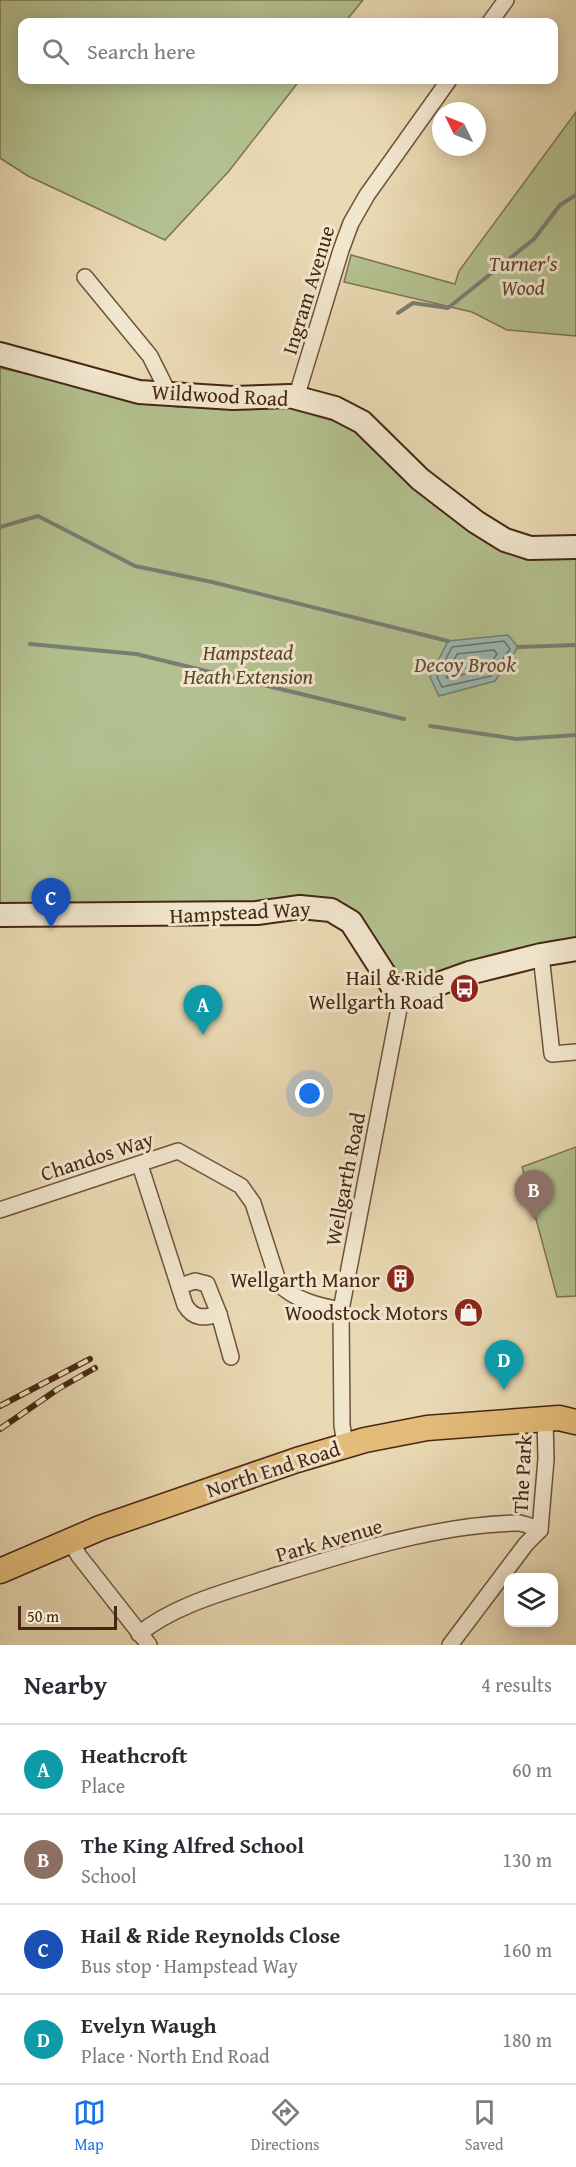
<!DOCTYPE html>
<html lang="en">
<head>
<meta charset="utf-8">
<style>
  body { margin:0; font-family:"Gentium Book Plus",serif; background:#f7f7f7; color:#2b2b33 }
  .controls { position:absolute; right:18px; bottom:18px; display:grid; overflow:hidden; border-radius:12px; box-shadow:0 3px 15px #0003 }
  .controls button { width:54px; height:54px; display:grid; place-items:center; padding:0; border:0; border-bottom:2px solid #e1e1e2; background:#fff; color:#2b2b33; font:30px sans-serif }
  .compass { position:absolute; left:432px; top:102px; width:54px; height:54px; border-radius:50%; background:#fff; box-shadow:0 3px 15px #0003; rotate:313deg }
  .scale { position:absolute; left:18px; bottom:15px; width:99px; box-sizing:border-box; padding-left:6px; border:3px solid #482614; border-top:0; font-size:16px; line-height:21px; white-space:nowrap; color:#482614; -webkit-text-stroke:4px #f1e6ce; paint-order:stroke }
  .you { position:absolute; left:310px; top:1094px; width:21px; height:21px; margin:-15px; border:4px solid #fff; border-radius:50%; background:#1a73e8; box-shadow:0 0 0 9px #1a73e833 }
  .badge { display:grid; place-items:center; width:39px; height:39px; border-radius:50%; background:#1a73e8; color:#fff; font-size:20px; font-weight:700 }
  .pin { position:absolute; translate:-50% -50px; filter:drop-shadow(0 2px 3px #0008) }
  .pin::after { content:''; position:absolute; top:32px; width:21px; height:18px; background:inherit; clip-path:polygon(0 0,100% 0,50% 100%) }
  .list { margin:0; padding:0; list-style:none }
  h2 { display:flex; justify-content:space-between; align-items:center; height:78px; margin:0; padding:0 24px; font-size:26px }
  h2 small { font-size:20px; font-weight:400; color:#7c7c81 }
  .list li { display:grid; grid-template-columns:39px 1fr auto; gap:18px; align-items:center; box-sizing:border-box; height:90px; padding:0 24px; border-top:2px solid #e1e1e2 }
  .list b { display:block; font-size:22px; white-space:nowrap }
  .list p { margin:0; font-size:20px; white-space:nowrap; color:#7c7c81 }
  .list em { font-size:20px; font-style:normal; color:#7c7c81 }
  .icon { flex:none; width:33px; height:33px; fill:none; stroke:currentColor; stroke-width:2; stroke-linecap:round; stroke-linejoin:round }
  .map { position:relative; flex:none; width:576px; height:1645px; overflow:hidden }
  .search { position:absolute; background:#fff; box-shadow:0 3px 15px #0003; left:18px; right:18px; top:18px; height:66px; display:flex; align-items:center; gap:15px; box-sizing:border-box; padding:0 21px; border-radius:12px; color:#7c7c81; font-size:22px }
  .sheet { height:438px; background:#fff }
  nav { display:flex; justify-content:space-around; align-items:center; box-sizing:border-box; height:84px; border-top:2px solid #e1e1e2; background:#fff; font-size:16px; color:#7c7c81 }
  nav a { display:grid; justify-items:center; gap:3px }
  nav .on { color:#1a73e8 }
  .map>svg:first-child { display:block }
  .green { fill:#b3c08f; stroke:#7e7352; stroke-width:1.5 }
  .water { fill:#99b9b3; stroke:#797e73; stroke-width:1.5 }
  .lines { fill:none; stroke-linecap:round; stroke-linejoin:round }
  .shore { stroke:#707064; stroke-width:1.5 }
  .stream { stroke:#797e73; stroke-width:4 }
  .street-casing { stroke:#70533c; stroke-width:18 }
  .secondary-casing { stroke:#482614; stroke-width:26 }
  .primary-casing { stroke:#482614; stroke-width:27 }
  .street { stroke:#f1e6ce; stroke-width:15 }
  .secondary { stroke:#f1e6ce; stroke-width:22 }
  .primary { stroke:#e4bc7a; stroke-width:24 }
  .rail-casing { stroke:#482614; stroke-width:6 }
  .rail { stroke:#f1e6ce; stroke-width:4; stroke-dasharray:11; stroke-linecap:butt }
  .labels { text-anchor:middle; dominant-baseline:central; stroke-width:6; stroke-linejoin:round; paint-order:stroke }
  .park-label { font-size:21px; font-style:italic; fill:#5d452d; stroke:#f1e6ce }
  .street-label { font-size:21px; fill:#482614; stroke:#f1e6ce }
  .poi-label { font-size:21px; fill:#482614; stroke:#f1e6ce; text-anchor:end }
  .water-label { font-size:22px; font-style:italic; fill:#5c4b3c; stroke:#f1e6ce }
</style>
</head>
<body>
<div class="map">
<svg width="576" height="1645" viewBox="0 0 576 1645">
  <rect width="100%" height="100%" fill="#e9d9b3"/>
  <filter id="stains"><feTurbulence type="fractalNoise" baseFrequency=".00333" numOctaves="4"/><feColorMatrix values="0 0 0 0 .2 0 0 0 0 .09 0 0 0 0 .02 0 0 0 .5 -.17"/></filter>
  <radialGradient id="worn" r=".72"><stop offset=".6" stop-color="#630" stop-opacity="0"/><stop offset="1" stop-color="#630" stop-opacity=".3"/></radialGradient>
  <!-- green -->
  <g class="green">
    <polygon points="0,0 363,0 345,22 22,22 22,80 300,80 229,171 165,240 28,176 0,158"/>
    <polygon points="576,112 576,336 507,330 472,312 344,282 351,255 455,284 459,271"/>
    <polygon points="0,368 177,407 289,408 361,429 487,535 576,552 576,950 413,993 341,914 0,915"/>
    <polygon points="576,1147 576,1296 557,1297 522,1167"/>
  </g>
  <!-- water -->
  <polygon class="water" points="508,635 518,647 495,681 439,696 430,677 448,641"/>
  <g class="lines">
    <!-- shore -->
    <g class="shore">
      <polygon points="504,641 510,649 491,676 442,687 437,677 452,647"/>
      <polygon points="494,650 497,654 486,670 446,678 457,654"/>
    </g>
    <!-- stream -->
    <g class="stream">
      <polyline points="398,313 413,303 448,308 534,239 560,205 576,195"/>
      <polyline points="0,527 38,516 135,566 212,582 448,641"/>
      <polyline points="30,644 136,654 404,719"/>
      <polyline points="518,647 576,645"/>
      <polyline points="430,726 516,739 576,735"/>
    </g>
    <defs>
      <g id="street">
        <polyline points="490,22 506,0"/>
        <polyline points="85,277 150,356 169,394"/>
        <polyline points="296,398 341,250 351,223 367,195 449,80"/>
        <polyline points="541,955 552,1054 576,1052"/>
        <path d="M140,1165L185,1305C194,1320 205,1318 219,1314L207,1284L195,1281L180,1286"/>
        <path d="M0,1210L178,1151L241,1186L253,1203L279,1284C295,1300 318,1306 341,1310"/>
        <polyline points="219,1314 231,1357"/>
        <polyline points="345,1445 342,1425 341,1310 402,993"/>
        <polyline points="70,1540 79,1556 149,1645"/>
        <path d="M139,1634C174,1605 225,1592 268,1578C345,1554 437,1524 518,1523C525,1523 533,1528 540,1530"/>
        <polyline points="450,1645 526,1544 540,1530 546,1459 545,1419"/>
      </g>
      <g id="secondary">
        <polyline points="0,354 139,392 233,398 290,396 335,408 362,422 420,479 476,522 505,540 530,548 576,547"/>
        <polyline points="0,915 257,913 300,907 331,910 351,922 394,989 402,993 413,993 469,973 541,955 576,949"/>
      </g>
      <polyline id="primary" points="0,1571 100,1528 297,1460 365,1440 427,1428 559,1418 576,1422"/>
    </defs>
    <!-- street casing -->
    <use href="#street" class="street-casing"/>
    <!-- secondary casing -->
    <use href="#secondary" class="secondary-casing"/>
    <!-- primary casing -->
    <use href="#primary" class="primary-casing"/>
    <!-- street -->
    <use href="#street" class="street"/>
    <!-- secondary -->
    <use href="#secondary" class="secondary"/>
    <!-- primary -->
    <use href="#primary" class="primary"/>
    <defs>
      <g id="rail">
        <polyline points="0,1406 90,1359"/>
        <polyline points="0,1429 58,1389 95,1368"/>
      </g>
    </defs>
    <!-- rail casing -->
    <use href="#rail" class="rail-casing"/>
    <!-- rail -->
    <use href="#rail" class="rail"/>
  </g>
  <!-- icons -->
  <defs>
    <symbol id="bus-disc" viewBox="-11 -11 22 22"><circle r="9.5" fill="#8f2418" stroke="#f1e6ce"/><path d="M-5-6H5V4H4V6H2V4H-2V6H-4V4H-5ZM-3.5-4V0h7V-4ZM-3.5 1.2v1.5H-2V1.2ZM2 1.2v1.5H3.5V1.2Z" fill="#fff"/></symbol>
    <symbol id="building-disc" viewBox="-11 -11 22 22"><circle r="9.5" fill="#8f2418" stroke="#f1e6ce"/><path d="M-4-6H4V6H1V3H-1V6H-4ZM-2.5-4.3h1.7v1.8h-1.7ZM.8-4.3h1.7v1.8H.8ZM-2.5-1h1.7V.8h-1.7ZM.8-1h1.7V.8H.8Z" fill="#fff"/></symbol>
    <symbol id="shop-disc" viewBox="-11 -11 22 22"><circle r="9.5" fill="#8f2418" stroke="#f1e6ce"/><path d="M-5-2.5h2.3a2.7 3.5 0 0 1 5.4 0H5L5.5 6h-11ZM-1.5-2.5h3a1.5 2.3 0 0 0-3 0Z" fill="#fff"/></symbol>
  </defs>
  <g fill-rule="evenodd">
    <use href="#bus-disc" x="448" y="972" width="33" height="33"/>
    <use href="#building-disc" x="384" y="1262" width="33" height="33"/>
    <use href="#shop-disc" x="452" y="1296" width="33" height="33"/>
  </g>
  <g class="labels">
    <!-- park labels -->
    <g class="park-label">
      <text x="523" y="263">Turner's<tspan x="523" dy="24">Wood</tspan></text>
      <text x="248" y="652">Hampstead<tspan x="248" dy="24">Heath Extension</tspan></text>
    </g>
    <!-- street labels -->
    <g class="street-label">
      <text transform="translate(308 290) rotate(-73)">Ingram Avenue</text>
      <text transform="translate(220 395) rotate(3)">Wildwood Road</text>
      <text transform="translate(240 912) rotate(-3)">Hampstead Way</text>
      <text transform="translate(97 1156) rotate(-18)">Chandos Way</text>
      <text transform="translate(345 1179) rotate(-79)">Wellgarth Road</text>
      <text transform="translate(273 1469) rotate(-18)">North End Road</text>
      <text transform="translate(522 1474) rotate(-87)">The Park</text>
      <text transform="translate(329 1540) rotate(-16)">Park Avenue</text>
    </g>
    <!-- poi labels -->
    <g class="poi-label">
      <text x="444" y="977">Hail &amp; Ride<tspan x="444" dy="24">Wellgarth Road</tspan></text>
      <text x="380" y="1279">Wellgarth Manor</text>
      <text x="448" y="1312">Woodstock Motors</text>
    </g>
    <!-- water labels -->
    <g class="water-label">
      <text x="465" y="664">Decoy Brook</text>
    </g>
  </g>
  <rect width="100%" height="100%" filter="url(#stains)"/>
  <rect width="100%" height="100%" fill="url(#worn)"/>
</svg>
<div class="controls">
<button><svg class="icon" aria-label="layers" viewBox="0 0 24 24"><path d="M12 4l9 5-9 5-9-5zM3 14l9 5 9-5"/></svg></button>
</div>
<svg class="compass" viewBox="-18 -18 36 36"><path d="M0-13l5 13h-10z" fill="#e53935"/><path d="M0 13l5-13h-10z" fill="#7c7c81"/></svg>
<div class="scale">50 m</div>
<div class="you"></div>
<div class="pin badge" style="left:203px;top:1035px;background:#0f9aa8">A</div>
<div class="pin badge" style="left:534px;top:1220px;background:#8d6e63">B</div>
<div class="pin badge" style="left:51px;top:928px;background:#1a4fb4">C</div>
<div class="pin badge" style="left:504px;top:1390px;background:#0f9aa8">D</div>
<div class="search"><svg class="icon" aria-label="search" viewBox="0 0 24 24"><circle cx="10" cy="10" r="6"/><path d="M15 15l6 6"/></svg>Search here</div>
</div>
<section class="sheet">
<h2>Nearby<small>4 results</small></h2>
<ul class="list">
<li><span class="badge" style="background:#0f9aa8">A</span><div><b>Heathcroft</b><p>Place</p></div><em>60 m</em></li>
<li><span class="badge" style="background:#8d6e63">B</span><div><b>The King Alfred School</b><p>School</p></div><em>130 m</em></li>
<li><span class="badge" style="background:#1a4fb4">C</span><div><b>Hail &amp; Ride Reynolds Close</b><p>Bus stop · Hampstead Way</p></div><em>160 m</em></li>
<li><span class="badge" style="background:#0f9aa8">D</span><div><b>Evelyn Waugh</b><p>Place · North End Road</p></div><em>180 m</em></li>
</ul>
</section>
<nav>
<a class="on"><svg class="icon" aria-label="map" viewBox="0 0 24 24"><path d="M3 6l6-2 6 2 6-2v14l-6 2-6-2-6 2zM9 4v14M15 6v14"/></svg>Map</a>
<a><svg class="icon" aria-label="directions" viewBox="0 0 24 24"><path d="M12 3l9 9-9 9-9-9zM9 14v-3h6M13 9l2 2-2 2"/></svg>Directions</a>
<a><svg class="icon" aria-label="saved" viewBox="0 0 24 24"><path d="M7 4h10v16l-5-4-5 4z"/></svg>Saved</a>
</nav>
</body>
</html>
